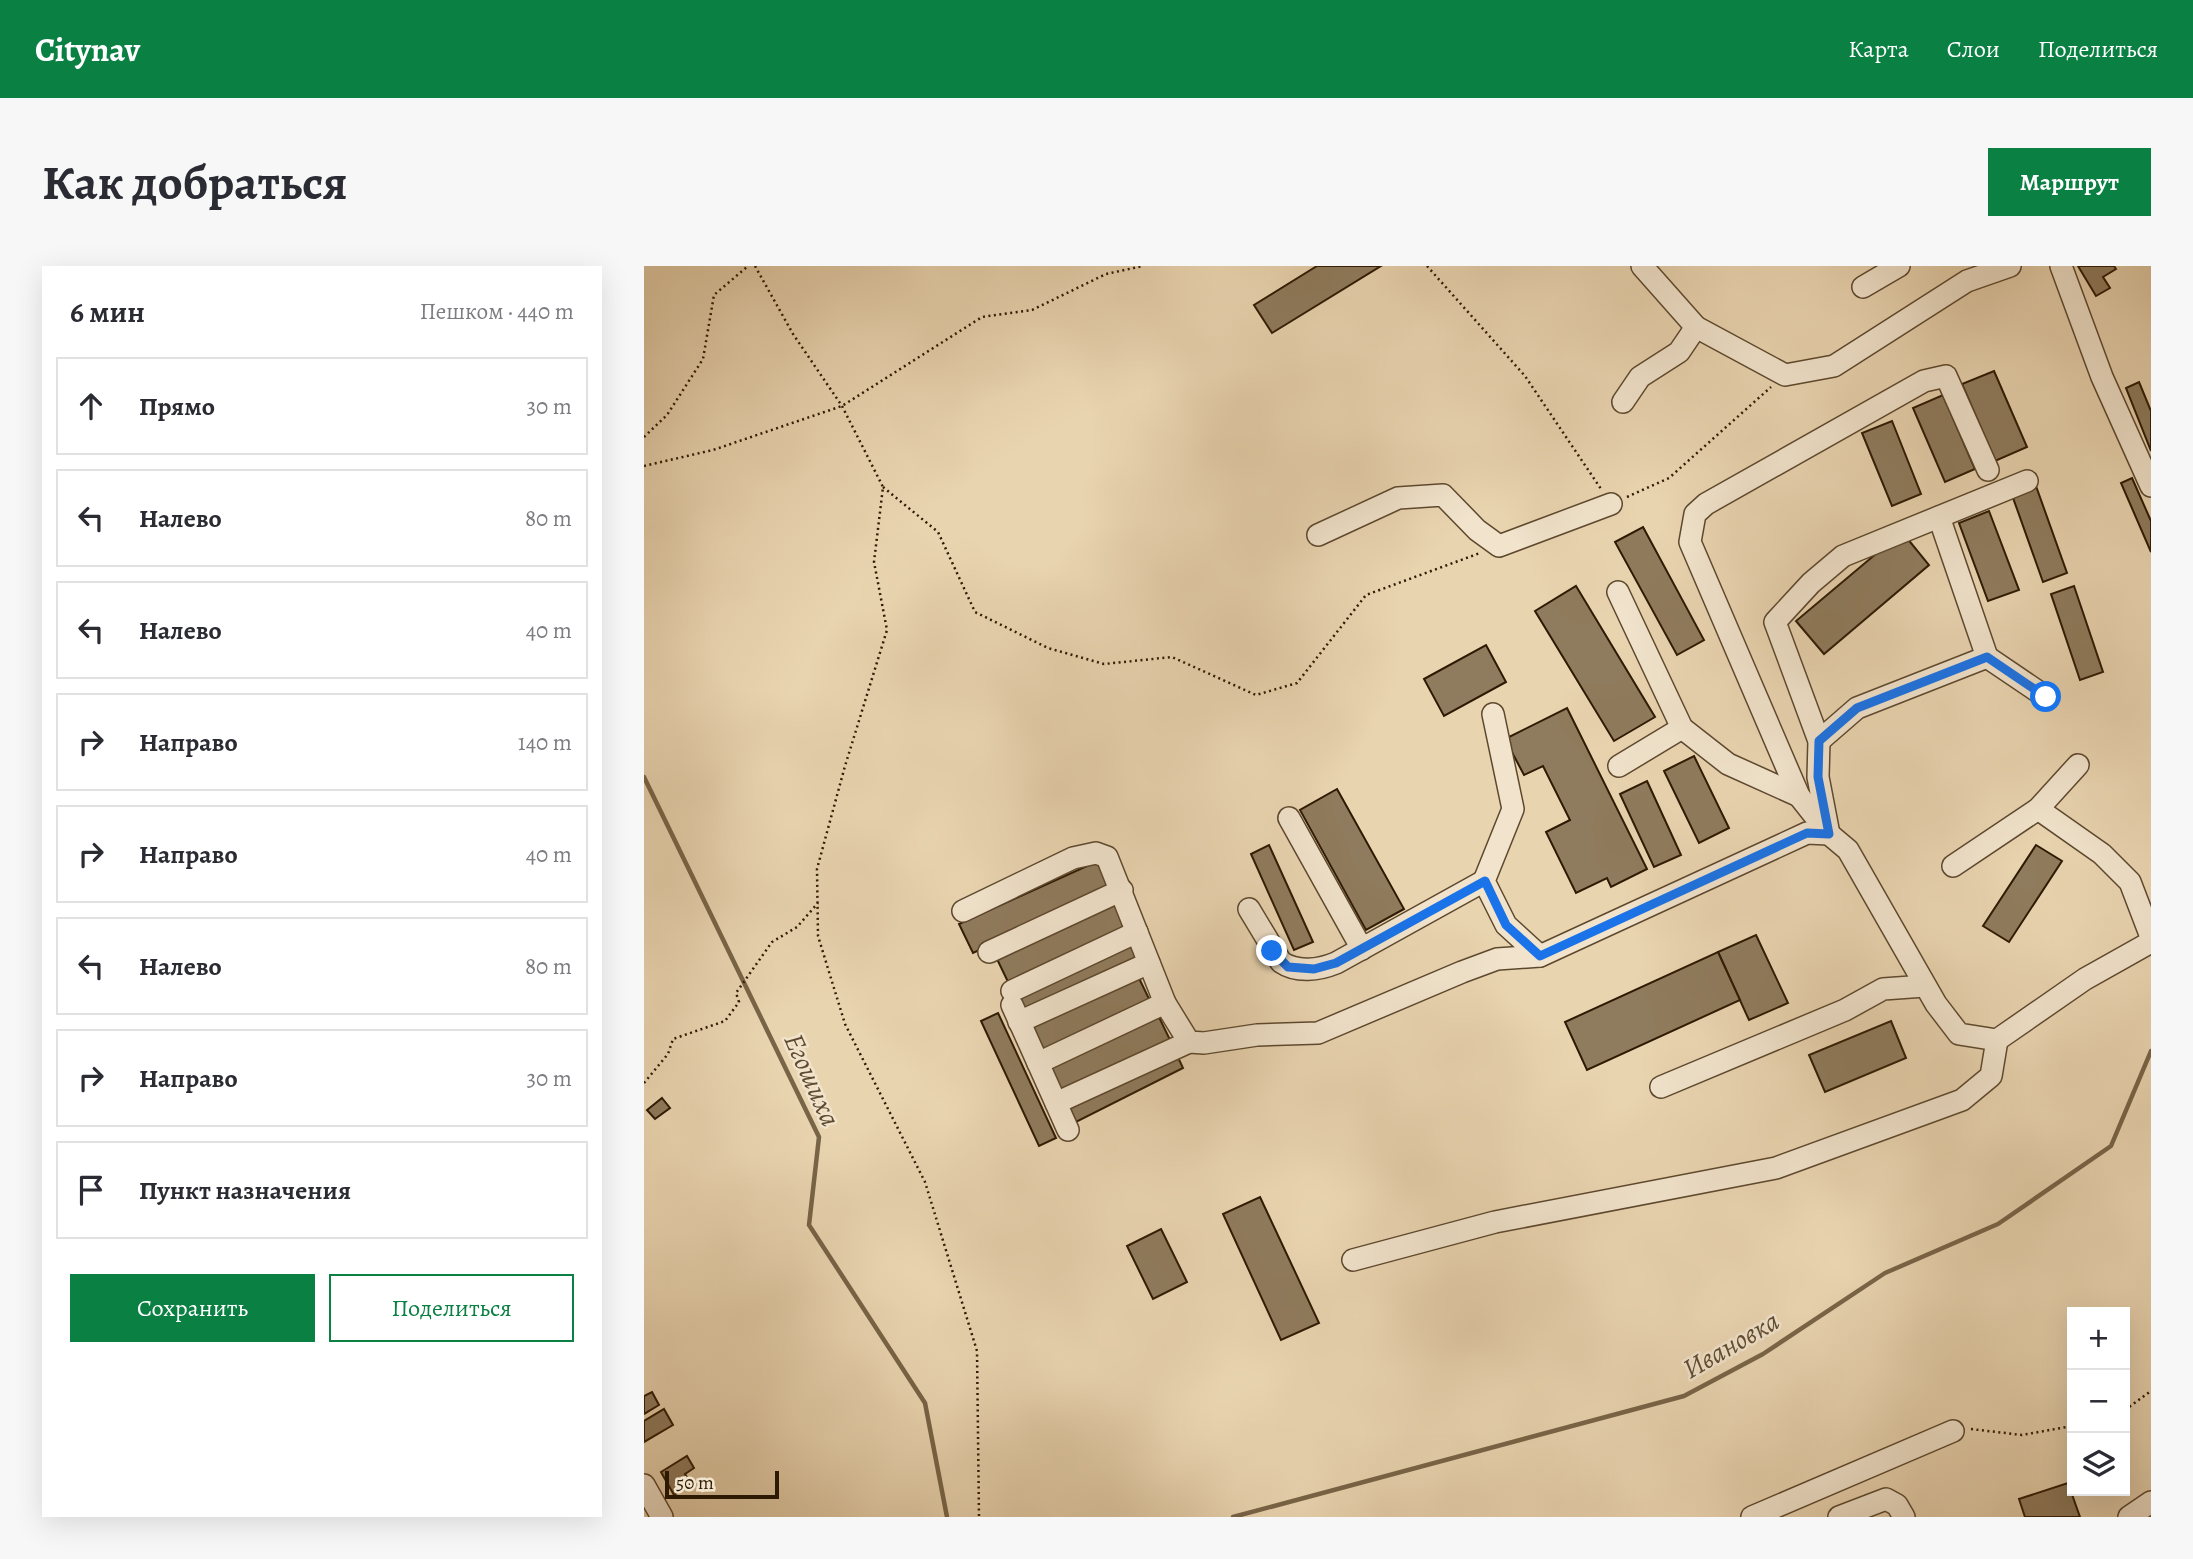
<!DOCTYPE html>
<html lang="ru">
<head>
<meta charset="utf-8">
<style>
  body { margin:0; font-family:Alegreya,serif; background:#f7f7f7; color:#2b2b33 }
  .controls { position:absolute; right:21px; bottom:21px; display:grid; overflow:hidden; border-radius:0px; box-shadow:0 7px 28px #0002 }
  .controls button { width:63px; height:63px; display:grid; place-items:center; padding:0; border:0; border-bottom:2px solid #e1e1e2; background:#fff; color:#2b2b33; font:35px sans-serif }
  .scale { position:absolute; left:21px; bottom:18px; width:114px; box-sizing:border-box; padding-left:7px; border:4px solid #2e1a03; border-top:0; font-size:19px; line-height:24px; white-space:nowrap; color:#2e1a03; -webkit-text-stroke:5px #f1e3cc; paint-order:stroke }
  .stop { position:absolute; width:21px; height:21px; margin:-16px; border:5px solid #1a73e8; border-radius:50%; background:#fff }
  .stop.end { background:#1a73e8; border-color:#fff; box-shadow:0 2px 7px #0008 }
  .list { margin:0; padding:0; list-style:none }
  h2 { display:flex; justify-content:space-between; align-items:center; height:91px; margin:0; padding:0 28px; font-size:30px }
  h2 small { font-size:23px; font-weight:400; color:#7c7c81 }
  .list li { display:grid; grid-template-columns:46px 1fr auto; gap:21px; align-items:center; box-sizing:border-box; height:98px; margin:0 14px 14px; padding:0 14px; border:2px solid #e1e1e2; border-radius:0px }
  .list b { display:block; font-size:26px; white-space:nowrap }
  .list em { font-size:23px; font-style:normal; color:#7c7c81 }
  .actions { display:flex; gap:14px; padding:21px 28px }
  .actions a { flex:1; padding:16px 0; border:2px solid #0b8043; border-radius:0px; text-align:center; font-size:24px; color:#0b8043 }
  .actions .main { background:#0b8043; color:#fff }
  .icon { flex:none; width:38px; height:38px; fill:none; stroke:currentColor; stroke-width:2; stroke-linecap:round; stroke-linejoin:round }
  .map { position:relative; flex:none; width:1507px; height:1251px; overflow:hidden; border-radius:0px }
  header { display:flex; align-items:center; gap:42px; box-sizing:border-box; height:98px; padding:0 35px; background:#0b8043; color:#fff }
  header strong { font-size:33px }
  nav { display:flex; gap:38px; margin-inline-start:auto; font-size:24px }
  .intro { display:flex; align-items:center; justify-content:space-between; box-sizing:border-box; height:168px; padding:0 42px }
  h1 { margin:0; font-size:49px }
  .button { padding:18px 32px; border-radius:0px; background:#0b8043; color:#fff; font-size:24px; font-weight:700 }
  main { display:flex; gap:42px; padding:0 42px }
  aside { flex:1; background:#fff; border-radius:0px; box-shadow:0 7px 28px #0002 }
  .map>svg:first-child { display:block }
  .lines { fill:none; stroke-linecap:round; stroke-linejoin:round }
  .stream { stroke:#786447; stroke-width:4.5 }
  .building { fill:#8f7b5d; stroke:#2e1a03; stroke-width:2 }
  .minor-casing { stroke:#5d482e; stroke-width:24 }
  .path { stroke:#2e1a03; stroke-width:2.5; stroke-dasharray:2 3.5; stroke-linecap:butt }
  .minor { stroke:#f1e3cc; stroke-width:21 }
  .route { stroke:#1a73e8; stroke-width:9 }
  .labels { text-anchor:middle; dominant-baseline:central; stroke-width:5; stroke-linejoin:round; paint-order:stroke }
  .water-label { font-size:28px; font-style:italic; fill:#5f4b31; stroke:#f1e3cc }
</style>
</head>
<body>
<header>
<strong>Citynav</strong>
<nav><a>Карта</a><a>Слои</a><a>Поделиться</a></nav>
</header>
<div class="intro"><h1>Как добраться</h1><a class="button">Маршрут</a></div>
<main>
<aside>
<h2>6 мин<small>Пешком · 440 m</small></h2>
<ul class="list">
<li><svg class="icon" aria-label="ahead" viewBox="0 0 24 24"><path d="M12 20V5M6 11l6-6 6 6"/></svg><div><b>Прямо</b></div><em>30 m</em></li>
<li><svg class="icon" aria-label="left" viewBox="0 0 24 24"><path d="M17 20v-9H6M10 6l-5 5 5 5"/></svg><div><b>Налево</b></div><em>80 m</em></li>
<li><svg class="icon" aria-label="left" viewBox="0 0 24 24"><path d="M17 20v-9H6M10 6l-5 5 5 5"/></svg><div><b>Налево</b></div><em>40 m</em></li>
<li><svg class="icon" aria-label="right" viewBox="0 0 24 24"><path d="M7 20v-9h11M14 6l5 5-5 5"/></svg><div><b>Направо</b></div><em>140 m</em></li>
<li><svg class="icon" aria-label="right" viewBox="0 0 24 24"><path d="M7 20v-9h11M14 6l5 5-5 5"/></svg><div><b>Направо</b></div><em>40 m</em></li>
<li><svg class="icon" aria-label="left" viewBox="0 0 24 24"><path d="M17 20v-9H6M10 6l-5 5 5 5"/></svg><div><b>Налево</b></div><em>80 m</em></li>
<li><svg class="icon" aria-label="right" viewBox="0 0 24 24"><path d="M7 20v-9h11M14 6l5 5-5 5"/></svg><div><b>Направо</b></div><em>30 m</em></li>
<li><svg class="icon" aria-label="arrive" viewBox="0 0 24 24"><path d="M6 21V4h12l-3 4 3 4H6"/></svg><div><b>Пункт назначения</b></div></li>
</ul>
<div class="actions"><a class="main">Сохранить</a><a>Поделиться</a></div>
</aside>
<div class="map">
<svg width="1507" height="1251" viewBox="0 0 1507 1251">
  <rect width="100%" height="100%" fill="#e9d4b0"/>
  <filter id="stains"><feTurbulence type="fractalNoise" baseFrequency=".00286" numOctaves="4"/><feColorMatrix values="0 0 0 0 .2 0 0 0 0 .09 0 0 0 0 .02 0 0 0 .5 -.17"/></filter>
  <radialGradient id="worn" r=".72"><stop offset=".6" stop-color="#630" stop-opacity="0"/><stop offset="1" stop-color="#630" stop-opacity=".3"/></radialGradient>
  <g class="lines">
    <!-- stream -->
    <g class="stream">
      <polyline points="0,511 175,871 165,959 281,1137 303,1251"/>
      <polyline points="589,1251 1040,1130 1119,1088 1241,1007 1354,958 1467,880 1507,785"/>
    </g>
  </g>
  <!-- building -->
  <g class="building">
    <polygon points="673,0 737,0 628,67 610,39"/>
    <polygon points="1434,0 1470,0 1472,3 1459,11 1466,22 1452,30"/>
    <polygon points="1350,105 1383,181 1351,195 1318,118"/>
    <polygon points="1495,116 1507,145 1507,185 1482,122"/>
    <polygon points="1299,129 1331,203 1301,216 1269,142"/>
    <polygon points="1248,155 1277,228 1248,240 1218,167"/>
    <polygon points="1488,212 1507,255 1507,286 1477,217"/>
    <polygon points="1392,220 1423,307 1399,316 1368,229"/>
    <polygon points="1345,245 1375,324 1344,335 1315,257"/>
    <polygon points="999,261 1060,374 1033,389 971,276"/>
    <polygon points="1258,266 1285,299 1180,388 1152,355"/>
    <polygon points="932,320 1011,451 970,475 891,345"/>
    <polygon points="1430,320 1459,406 1436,414 1407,328"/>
    <polygon points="842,379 862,416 800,450 780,413"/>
    <polygon points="923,442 1003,603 967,621 963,612 932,627 902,566 926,554 899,500 880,509 861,473"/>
    <polygon points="1050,490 1085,562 1055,577 1020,505"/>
    <polygon points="1003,515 1037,589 1010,601 976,528"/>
    <polygon points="693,523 760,643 722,664 656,544"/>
    <polygon points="625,579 669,676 650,684 607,588"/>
    <polygon points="1392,579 1418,595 1365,676 1339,660"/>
    <polygon points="454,595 467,623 329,687 315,658"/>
    <polygon points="472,636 484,663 365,718 352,691"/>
    <polygon points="1112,669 1144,737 1105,754 1074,686"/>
    <polygon points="488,676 496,693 377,748 369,731"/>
    <polygon points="1074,686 1096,734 943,804 921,756"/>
    <polygon points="493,708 507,737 395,790 381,761"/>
    <polygon points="354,747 412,872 395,880 337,755"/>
    <polygon points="513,747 527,776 416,828 403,799"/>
    <polygon points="1247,755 1262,792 1181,826 1165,789"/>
    <polygon points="532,787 539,802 428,858 420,843"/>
    <polygon points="18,832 26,842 11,853 3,844"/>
    <polygon points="616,931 675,1057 637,1074 579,948"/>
    <polygon points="517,963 543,1016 509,1033 483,980"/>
    <polygon points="8,1126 15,1139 0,1148 0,1130"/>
    <polygon points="20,1143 29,1159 0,1176 0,1155"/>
    <polygon points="43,1190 50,1202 41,1208 47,1218 30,1229 17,1206"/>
    <polygon points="1424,1217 1436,1251 1381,1251 1375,1233"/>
  </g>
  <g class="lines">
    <defs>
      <g id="minor">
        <polyline points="998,0 1052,61 1141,109 1190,100 1323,15 1366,0"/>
        <polyline points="1417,0 1458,111 1507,220"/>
        <polyline points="1219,21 1255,0"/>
        <polyline points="979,136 996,111 1035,86 1052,61"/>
        <polyline points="1295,251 1343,391"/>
        <polyline points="674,269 754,232 799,229 833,264 855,280 967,238"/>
        <polyline points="974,326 1038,462 1084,498 1155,530 1185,568 1204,584 1292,738 1315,768 1353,774 1441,713 1507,676"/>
        <polyline points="849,448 869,543 840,615 862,659 896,690"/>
        <polyline points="1175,475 1213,442 1343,391 1402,431"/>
        <polyline points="975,500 1038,462"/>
        <polyline points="1155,530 1046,276 1051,248 1062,238 1280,115 1302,110 1344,204"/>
        <polyline points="1394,543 1458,588 1486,616 1507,671"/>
        <polyline points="645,552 718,683"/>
        <polyline points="1184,563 1174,511 1175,475 1131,356 1167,317 1199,290 1383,215"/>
        <polyline points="1309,600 1394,543 1434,499"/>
        <path d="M605,643L637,696C653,707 675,704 692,697L840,615"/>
        <polyline points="319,645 429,592 452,587 463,591 521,737 545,776 560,777 613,769 674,767 818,706 853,693 896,690 1163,567 1185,568"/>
        <polyline points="345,686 478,624"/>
        <polyline points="368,725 493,666"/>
        <polyline points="368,739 424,864"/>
        <polyline points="375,756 505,697"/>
        <polyline points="394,797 521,737"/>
        <polyline points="1017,821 1201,744 1239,723 1281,720"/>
        <polyline points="412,837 545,776"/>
        <polyline points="709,994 851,956 1132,902 1318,834 1347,810 1353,774"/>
        <polyline points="0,1219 18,1251"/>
        <polyline points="1108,1251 1309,1165"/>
        <polyline points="1195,1251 1242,1233 1253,1239 1260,1251"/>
        <polyline points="1485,1251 1507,1236"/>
      </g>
    </defs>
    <!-- minor casing -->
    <use href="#minor" class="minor-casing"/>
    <!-- path -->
    <g class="path">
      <polyline points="111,0 149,68 198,140 239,221 230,296 243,364 201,500 173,603 174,670 201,758 281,916 333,1085 335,1251"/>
      <polyline points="783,0 881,110 957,223"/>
      <polyline points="0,171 23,149 59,93 70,29 104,0"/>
      <polyline points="0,200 69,184 198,140 338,51 388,44 462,8 499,0"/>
      <polyline points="239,221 294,266 331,346 404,382 460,398 528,391 612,429 653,417 722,329 836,287"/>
      <polyline points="983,231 1025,212 1127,121"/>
      <polyline points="0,817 24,788 29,773 81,755 95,736 92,727 128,676 153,661 174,637"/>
      <polyline points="1481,1144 1507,1125"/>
      <polyline points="1327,1163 1378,1169 1428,1160"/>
    </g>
    <!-- minor -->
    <use href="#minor" class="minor"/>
  </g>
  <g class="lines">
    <!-- route -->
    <polyline class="route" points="628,685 644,701 670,703 692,697 841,615 862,659 896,690 1163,567 1185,568 1174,511 1175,475 1213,442 1343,391 1402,431"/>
  </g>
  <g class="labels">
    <!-- water labels -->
    <g class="water-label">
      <text transform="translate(168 814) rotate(66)">Егошиха</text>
      <text transform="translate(1087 1079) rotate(-30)">Ивановка</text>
    </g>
  </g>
  <rect width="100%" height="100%" filter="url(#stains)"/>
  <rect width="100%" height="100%" fill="url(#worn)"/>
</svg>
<div class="controls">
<button>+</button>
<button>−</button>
<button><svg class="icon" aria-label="layers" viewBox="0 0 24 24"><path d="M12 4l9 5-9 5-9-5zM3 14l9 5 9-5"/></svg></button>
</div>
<div class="scale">50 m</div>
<div class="stop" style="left:1402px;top:431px"></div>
<div class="stop end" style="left:628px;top:685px"></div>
</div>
</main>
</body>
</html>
